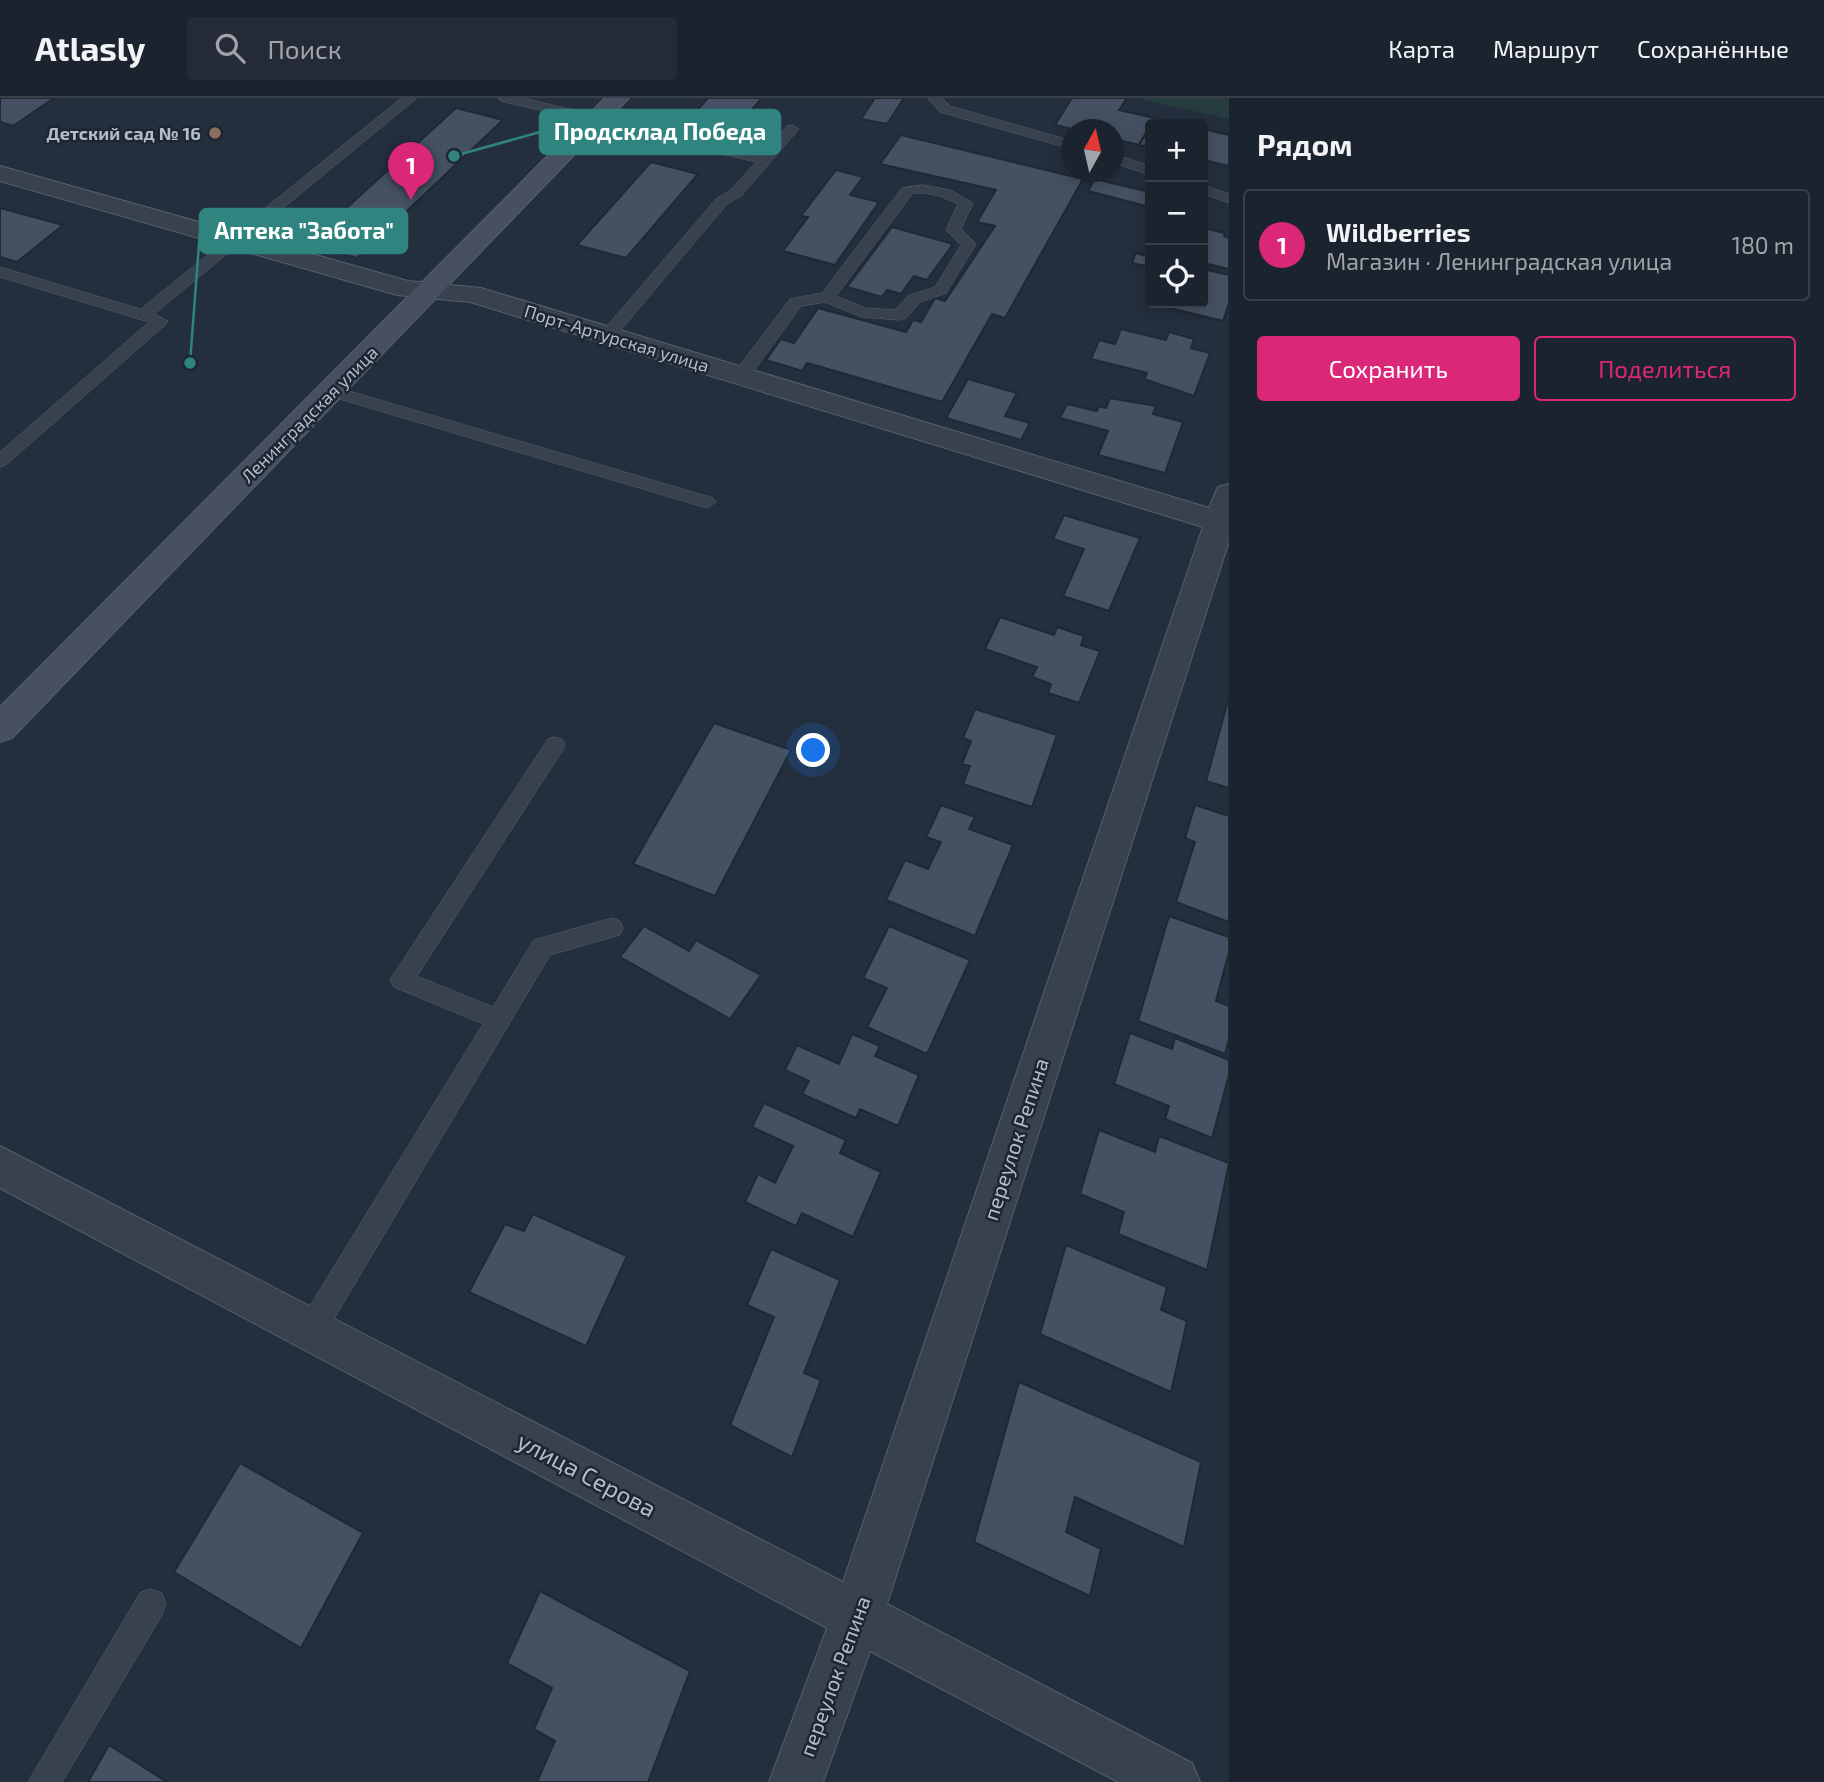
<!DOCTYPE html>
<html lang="ru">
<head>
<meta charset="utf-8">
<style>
  body { margin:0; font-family:"Exo 2",sans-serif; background:#242b36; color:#f1f3f6 }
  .controls { position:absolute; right:21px; top:21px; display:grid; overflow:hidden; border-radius:7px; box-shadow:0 4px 18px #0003 }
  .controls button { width:63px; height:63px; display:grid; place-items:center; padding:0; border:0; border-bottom:2px solid #39404a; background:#1b232e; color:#f1f3f6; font:35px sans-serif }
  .compass { position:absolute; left:1061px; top:21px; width:63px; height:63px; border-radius:50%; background:#1b232e; box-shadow:0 4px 18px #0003; rotate:8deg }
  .you { position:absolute; left:814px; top:653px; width:24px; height:24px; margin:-18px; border:5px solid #fff; border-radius:50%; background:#1a73e8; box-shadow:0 0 0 10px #1a73e833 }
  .badge { display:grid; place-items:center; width:46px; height:46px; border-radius:50%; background:#db2777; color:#fff; font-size:23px; font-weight:700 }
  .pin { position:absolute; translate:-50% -58px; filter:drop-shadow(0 2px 4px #0008) }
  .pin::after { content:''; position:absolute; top:37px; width:24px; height:21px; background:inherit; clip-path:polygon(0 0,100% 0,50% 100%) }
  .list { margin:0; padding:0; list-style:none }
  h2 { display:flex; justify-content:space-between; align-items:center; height:91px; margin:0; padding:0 28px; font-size:30px }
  h2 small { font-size:23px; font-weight:400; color:#a0a4aa }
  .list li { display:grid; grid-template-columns:46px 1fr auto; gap:21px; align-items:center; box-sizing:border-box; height:112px; margin:0 14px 14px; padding:0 14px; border:2px solid #39404a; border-radius:7px }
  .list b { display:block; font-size:26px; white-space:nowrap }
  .list p { margin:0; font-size:23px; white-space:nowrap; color:#a0a4aa }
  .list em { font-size:23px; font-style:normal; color:#a0a4aa }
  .actions { display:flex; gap:14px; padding:21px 28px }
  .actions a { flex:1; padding:16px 0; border:2px solid #db2777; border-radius:7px; text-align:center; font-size:24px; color:#db2777 }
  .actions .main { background:#db2777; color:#fff }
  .icon { flex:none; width:38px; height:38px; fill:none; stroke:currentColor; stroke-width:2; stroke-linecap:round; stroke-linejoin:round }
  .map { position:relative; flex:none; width:1229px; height:1684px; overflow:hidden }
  header { display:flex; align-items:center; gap:42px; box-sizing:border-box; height:98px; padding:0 35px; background:#1b232e; border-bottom:2px solid #39404a }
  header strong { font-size:33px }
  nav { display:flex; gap:38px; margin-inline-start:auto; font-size:24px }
  .search { width:490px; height:63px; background:#242b36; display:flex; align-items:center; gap:18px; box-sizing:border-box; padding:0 24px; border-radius:7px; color:#a0a4aa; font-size:26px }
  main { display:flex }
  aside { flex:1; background:#1b232e }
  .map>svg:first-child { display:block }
  .green { fill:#263c3f }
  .building { fill:#455162; stroke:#1f2835; stroke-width:2 }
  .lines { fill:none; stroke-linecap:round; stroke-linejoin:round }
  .service-casing { stroke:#565f6c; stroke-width:1 }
  .minor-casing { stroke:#565f6c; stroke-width:2 }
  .secondary-casing { stroke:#565f6c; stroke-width:2 }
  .service { fill:#38414e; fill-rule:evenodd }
  .minor { fill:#38414e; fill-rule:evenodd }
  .secondary { fill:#465061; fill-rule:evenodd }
  .education-dot { fill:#8d6e63; stroke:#1d2633; stroke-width:2.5 }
  .labels { text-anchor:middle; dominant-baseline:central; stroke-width:5; stroke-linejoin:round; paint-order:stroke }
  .far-poi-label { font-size:18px; font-weight:bold; fill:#b4bcc9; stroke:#1d2633; text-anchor:end }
  .far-street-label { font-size:18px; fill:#b4bcc9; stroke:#1d2633 }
  .street-label { font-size:21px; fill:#b4bcc9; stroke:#1d2633 }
  .near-street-label { font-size:24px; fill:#b4bcc9; stroke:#1d2633 }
  .leader { fill:none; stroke:#308480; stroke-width:2.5 }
  .callout-dot { fill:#308480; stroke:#1d2633; stroke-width:2.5 }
  .callout { fill:#308480; stroke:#308480; stroke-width:2.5 }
  .callout-label { font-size:23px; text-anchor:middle; font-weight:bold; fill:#fff }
</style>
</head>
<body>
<header>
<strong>Atlasly</strong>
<div class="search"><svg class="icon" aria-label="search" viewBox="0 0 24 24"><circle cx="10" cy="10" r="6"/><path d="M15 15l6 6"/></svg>Поиск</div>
<nav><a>Карта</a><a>Маршрут</a><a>Сохранённые</a></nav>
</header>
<main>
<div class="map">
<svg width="1229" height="1684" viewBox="0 0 1229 1684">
  <rect width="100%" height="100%" fill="#242f3e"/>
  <!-- green -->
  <polygon class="green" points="1144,0 1229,0 1229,21 1143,2"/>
  <!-- building -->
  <g class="building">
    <polygon points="0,0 54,0 13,28 0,24"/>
    <polygon points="708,0 762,0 728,39 683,28"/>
    <polygon points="875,0 904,0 887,26 861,21"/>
    <polygon points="1072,0 1127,0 1119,12 1155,20 1139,47 1114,41 1114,32 1076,32 1055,27"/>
    <polygon points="456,10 503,22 357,160 307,146"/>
    <polygon points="1150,28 1150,49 1139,47"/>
    <polygon points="1203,31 1229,37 1229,68 1203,62"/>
    <polygon points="901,37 1083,81 1005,220 992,216 942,304 807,265 802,273 766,262 781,241 794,245 818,210 906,234 913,222 921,224 935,200 945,203 995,128 977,124 996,92 880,66"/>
    <polygon points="651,64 698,76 626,160 577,147"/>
    <polygon points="836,72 863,79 850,97 879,104 835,167 783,153 808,119 801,118"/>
    <polygon points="1095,81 1150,94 1150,109 1088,93"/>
    <polygon points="0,110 63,127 17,164 0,159"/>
    <polygon points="892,129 953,146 927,182 914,178 901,196 887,192 882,199 847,189"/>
    <polygon points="1204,130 1225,135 1224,138 1229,140 1229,171 1203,165"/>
    <polygon points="1136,155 1150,159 1150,169 1132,165"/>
    <polygon points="1203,171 1229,177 1229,205 1223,223 1166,209 1168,205 1203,205"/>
    <polygon points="1121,231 1166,242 1169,234 1194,241 1191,250 1210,255 1194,298 1144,281 1147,275 1091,261 1099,242 1115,246"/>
    <polygon points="968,281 1017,295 1005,318 1030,325 1021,342 946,320"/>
    <polygon points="1110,300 1156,308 1153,316 1183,324 1165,375 1098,357 1108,333 1060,320 1067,306 1097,313 1099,308 1106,310"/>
    <polygon points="1064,417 1140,440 1109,513 1063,498 1084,451 1053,441"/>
    <polygon points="1000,519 1054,537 1057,529 1084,538 1081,547 1100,553 1079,605 1048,595 1051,586 1032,579 1037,569 985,551"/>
    <polygon points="1229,599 1229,690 1206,683"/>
    <polygon points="975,611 1057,637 1032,709 963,686 970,668 962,666 971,643 963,640"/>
    <polygon points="714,625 791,652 715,798 633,766"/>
    <polygon points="941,707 975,719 969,731 1013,747 975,838 886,802 905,762 928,771 941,744 926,739"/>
    <polygon points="1195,707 1229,718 1229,824 1176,804 1195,744 1185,740"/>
    <polygon points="1169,818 1229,839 1229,854 1216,903 1229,908 1229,941 1225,956 1138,923"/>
    <polygon points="644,828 689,853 696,842 761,877 730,921 620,859"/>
    <polygon points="889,828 970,862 927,956 867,929 887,890 863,880"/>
    <polygon points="1130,935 1172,951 1175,940 1229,962 1229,977 1212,1040 1165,1021 1169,1008 1114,986"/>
    <polygon points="852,936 880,948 875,958 919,977 898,1028 860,1011 856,1020 802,996 809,983 785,972 797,947 839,966"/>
    <polygon points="764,1005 846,1042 840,1055 881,1074 853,1139 802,1115 796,1128 745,1104 758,1076 775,1085 793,1048 752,1029"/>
    <polygon points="1099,1032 1155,1054 1159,1038 1229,1065 1207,1172 1118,1136 1124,1114 1080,1096"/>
    <polygon points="533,1116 627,1158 586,1248 469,1194 505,1126 524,1133"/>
    <polygon points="1066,1147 1167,1189 1161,1212 1187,1223 1171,1294 1040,1236"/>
    <polygon points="771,1151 840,1182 804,1275 821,1282 792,1359 730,1327 774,1219 747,1207"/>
    <polygon points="1019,1284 1201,1364 1184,1449 1075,1399 1066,1434 1101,1451 1090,1498 974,1444"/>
    <polygon points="240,1365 363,1435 301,1550 174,1474"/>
    <polygon points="540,1493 690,1573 648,1684 537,1684 555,1643 534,1631 552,1590 507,1565"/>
    <polygon points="109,1647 167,1684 88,1684"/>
  </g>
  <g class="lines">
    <defs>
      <g id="service">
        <polygon points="402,0 417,0 154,216 168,223 166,226 6,367 0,369 0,354 149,224 0,179 0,169 140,211"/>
        <polygon points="499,0 523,0 762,57 787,28 792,27 799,31 741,98 727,106 614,240 608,242 600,237 602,234 717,100 731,92 756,64 501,3"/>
        <polygon points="928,0 942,0 950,8 1072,43 1072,51 940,14"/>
        <polygon points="1114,56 1150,68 1150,77 1114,65"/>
        <path d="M923,87L950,92L973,105L961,131L976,146L946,195L920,204L906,220L900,222L862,219L825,204L801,208L747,282H735L733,278L735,274L790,201L822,195L902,90ZM923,95L940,98L958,106L946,132L961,147L935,189L908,198L895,212L865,210L836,198L912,96Z"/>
        <polygon points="1203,87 1229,96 1229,105 1203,96"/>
        <polygon points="332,288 713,400 716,404 707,410 326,297 324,293"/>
        <polygon points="555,639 562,641 565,647 562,653 417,878 493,909 534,842 612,820 620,823 623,830 620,837 550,857 322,1241 312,1245 302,1241 298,1231 302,1221 483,926 394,889 390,882 548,641"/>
        <polygon points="151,1491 162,1495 166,1506 162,1517 62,1684 28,1684 140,1495"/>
      </g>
      <polygon id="minor" points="0,68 408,183 481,190 1209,410 1218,389 1229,386 1229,443 887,1506 1192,1665 1200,1684 1118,1684 870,1553 823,1684 769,1684 827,1530 0,1090 0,1048 843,1484 1203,429 470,204 397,197 0,83"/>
      <polygon id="secondary" points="605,0 629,0 12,640 0,644 0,609"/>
    </defs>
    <!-- service casing -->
    <use href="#service" class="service-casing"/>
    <!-- minor casing -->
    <use href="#minor" class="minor-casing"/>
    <!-- secondary casing -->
    <use href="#secondary" class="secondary-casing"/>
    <!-- service -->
    <use href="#service" class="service"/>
    <!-- minor -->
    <use href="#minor" class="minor"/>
    <!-- secondary -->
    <use href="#secondary" class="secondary"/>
  </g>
  <!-- markers -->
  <circle class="education-dot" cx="215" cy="35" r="7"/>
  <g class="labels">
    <!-- far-poi labels -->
    <g class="far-poi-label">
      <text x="201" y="35">Детский сад № 16</text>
    </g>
    <!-- far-street labels -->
    <g class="far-street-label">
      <text transform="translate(617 240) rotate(17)">Порт-Артурская улица</text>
      <text transform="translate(309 316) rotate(-45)">Ленинградская улица</text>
    </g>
    <!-- street labels -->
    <g class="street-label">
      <text transform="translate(1015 1041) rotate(-72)">переулок Репина</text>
      <text transform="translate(834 1578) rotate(-70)">переулок Репина</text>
    </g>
    <!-- near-street labels -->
    <g class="near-street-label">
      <text transform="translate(587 1376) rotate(28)">улица Серова</text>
    </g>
  </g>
  <!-- callouts -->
  <path class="leader" d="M454 58L540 34M190 265L200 133"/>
  <g class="callout-dot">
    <circle cx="454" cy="58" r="7"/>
    <circle cx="190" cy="265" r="7"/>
  </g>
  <g class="callout">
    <rect x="540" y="12" width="240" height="44" rx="7"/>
    <rect x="200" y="111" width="207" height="44" rx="7"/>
  </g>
  <g class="callout-label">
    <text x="660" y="42">Продсклад Победа</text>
    <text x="304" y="141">Аптека "Забота"</text>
  </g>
</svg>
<div class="controls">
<button>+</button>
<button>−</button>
<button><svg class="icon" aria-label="locate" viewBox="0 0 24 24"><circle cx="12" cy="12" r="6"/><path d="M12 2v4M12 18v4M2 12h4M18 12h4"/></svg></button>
</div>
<svg class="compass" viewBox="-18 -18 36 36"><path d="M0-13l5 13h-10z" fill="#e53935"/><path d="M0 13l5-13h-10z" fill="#a0a4aa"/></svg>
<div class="you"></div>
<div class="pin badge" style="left:411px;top:102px">1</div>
</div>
<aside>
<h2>Рядом<small></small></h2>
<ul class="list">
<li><span class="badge">1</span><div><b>Wildberries</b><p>Магазин · Ленинградская улица</p></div><em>180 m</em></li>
</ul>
<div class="actions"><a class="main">Сохранить</a><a>Поделиться</a></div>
</aside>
</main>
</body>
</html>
